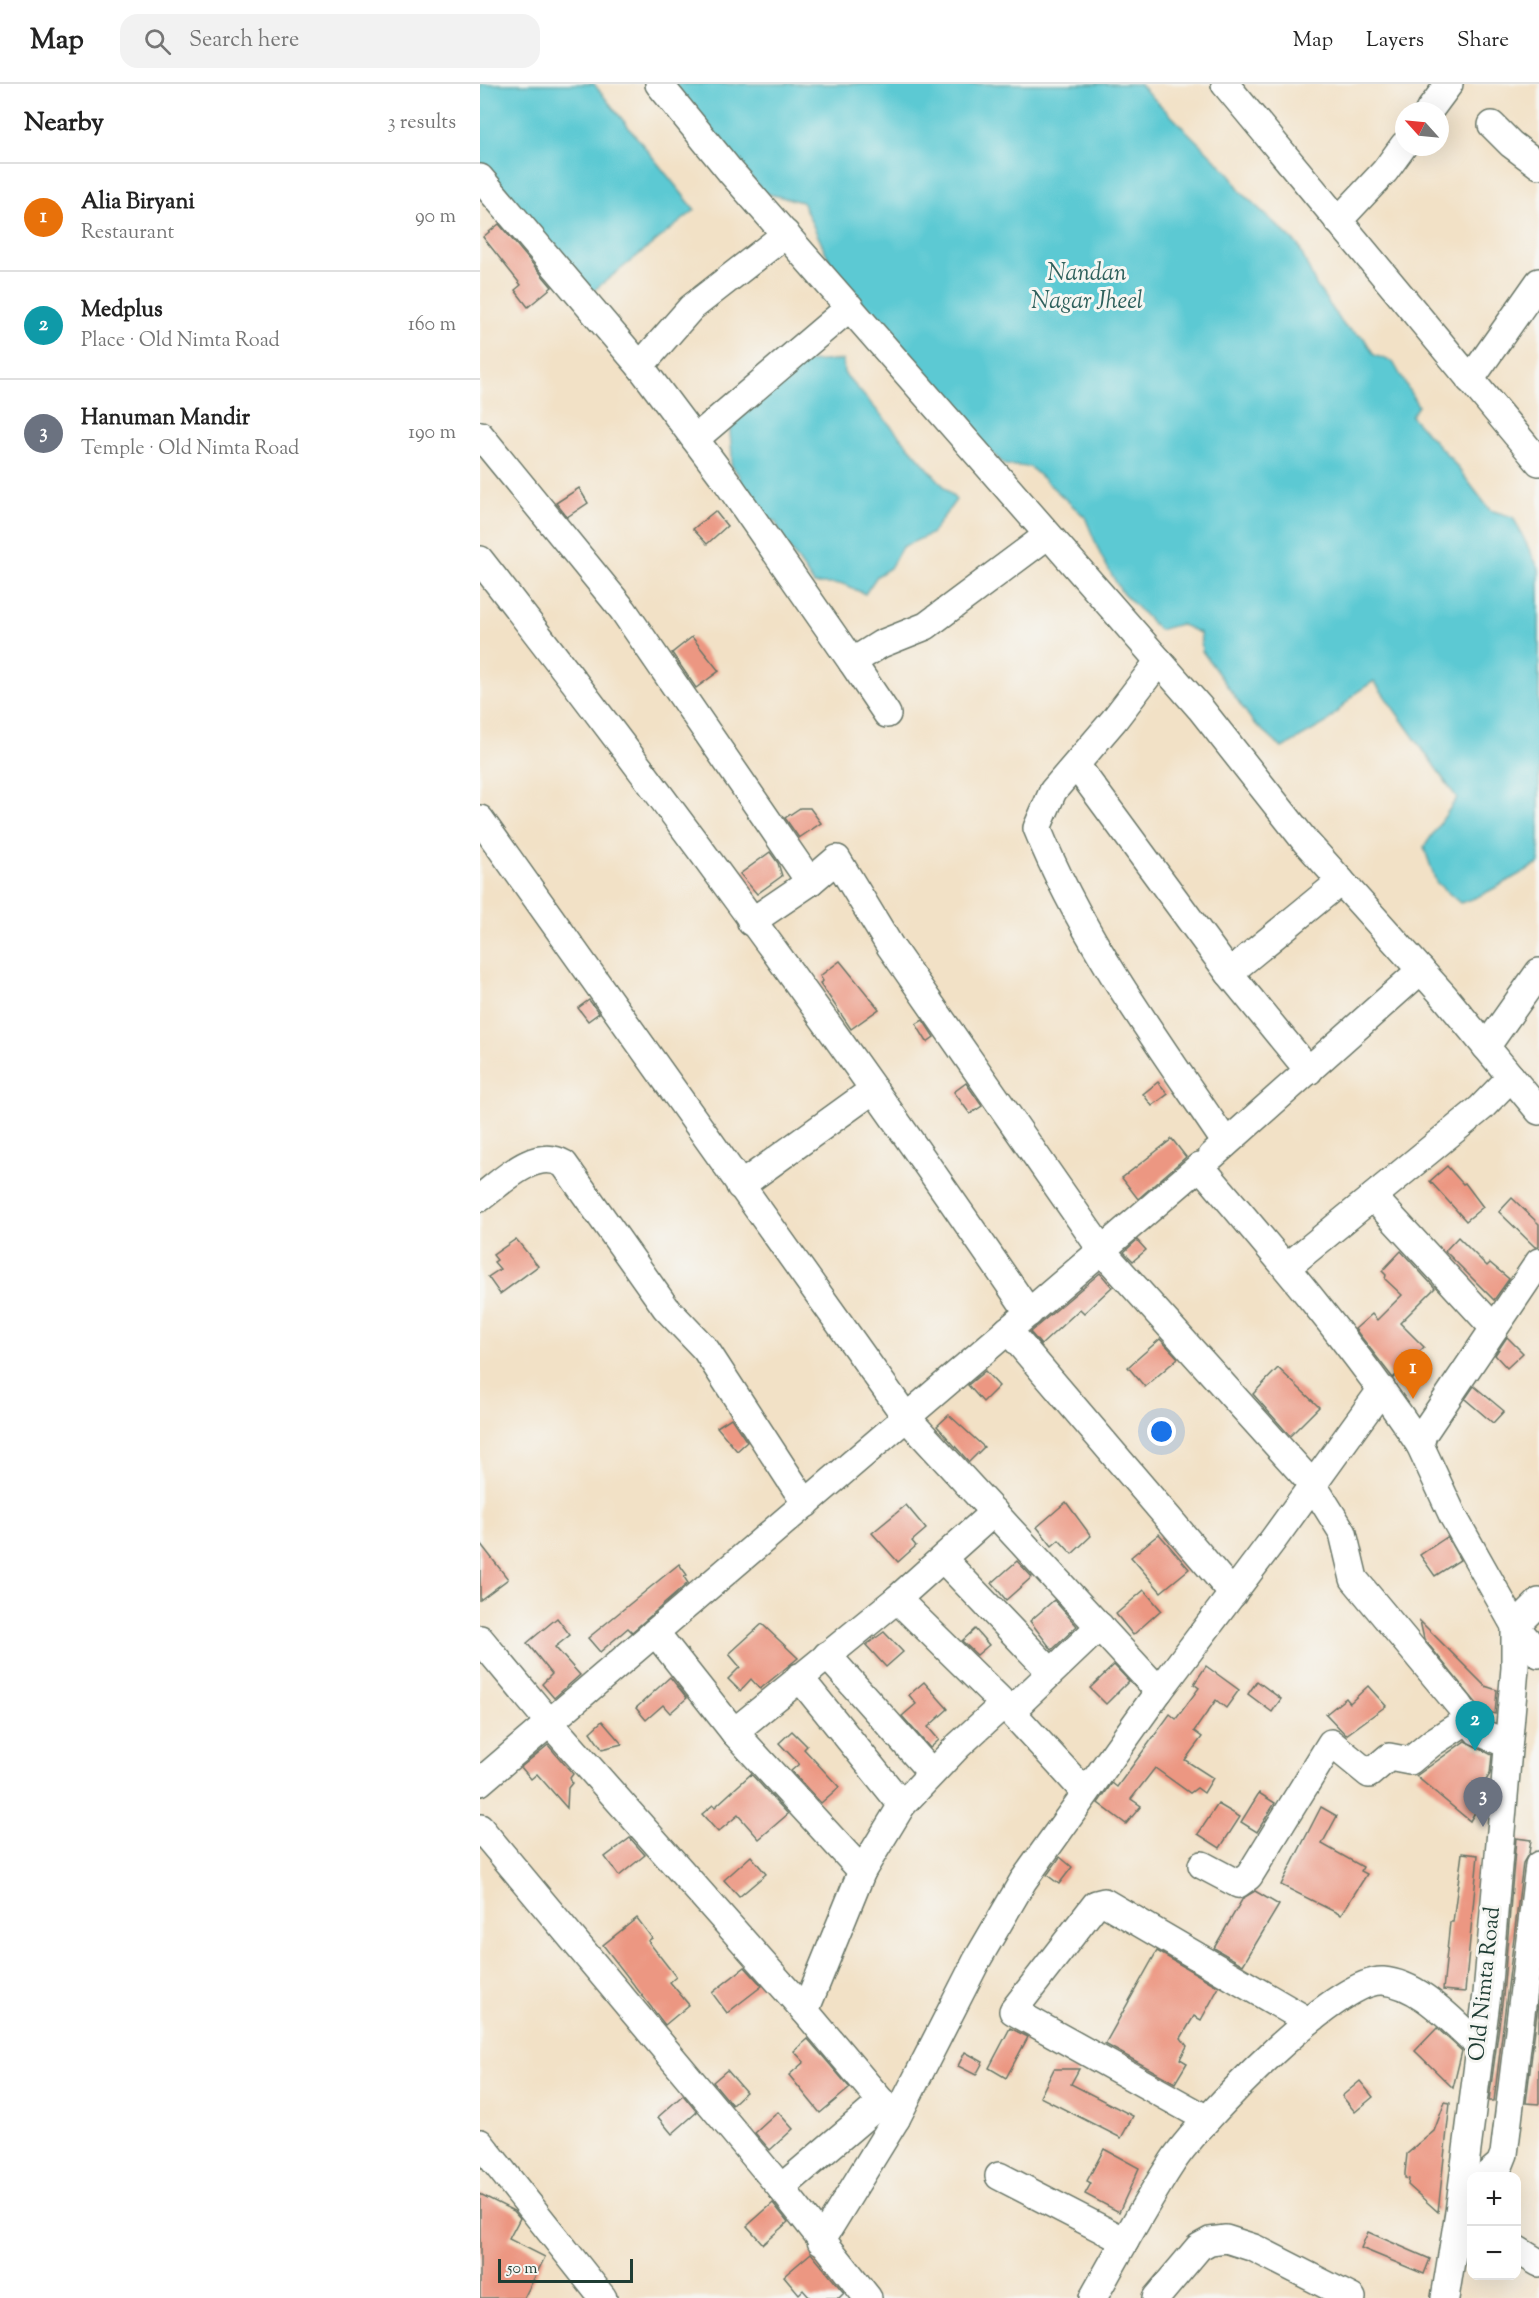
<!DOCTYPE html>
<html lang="en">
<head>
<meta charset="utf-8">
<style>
  body { margin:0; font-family:"Sorts Mill Goudy",serif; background:#f2f2f2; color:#222 }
  .controls { position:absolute; right:18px; bottom:18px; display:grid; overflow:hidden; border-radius:12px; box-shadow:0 6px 24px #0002 }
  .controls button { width:54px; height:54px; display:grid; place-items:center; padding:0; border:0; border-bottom:2px solid #e0e0e0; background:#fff; color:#222; font:30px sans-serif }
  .compass { position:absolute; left:915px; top:18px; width:54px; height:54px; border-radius:50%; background:#fff; box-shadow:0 6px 24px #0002; rotate:297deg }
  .scale { position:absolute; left:18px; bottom:15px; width:135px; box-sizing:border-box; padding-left:6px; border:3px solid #1f3d34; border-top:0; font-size:16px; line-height:21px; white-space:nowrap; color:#1f3d34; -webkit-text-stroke:4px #f6f6f2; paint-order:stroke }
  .you { position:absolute; left:682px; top:1348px; width:21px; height:21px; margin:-15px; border:4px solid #fff; border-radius:50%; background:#1a73e8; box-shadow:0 0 0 9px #1a73e833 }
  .badge { display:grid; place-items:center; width:39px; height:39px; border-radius:50%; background:#ea580c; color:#fff; font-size:20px; font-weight:700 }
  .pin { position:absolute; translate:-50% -50px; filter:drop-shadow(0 2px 3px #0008) }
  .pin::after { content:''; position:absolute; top:32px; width:21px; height:18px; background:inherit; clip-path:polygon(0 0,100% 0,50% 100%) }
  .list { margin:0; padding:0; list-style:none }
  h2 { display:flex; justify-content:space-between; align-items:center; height:78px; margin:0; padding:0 24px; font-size:26px }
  h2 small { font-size:20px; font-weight:400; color:#767676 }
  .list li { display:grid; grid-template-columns:39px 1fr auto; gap:18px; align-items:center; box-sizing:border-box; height:108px; padding:0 24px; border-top:2px solid #e0e0e0 }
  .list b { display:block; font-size:22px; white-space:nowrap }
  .list p { margin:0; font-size:20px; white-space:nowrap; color:#767676 }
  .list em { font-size:20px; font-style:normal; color:#767676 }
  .icon { flex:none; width:33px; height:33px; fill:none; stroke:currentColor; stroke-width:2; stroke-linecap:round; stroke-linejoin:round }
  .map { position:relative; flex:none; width:1059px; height:2214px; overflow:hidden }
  header { display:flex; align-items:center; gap:36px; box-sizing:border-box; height:84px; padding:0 30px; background:#fff; border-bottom:2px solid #e0e0e0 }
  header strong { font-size:28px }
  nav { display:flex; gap:33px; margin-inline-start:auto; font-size:21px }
  .search { width:420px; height:54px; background:#f2f2f2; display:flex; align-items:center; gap:15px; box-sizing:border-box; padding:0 21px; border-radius:18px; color:#767676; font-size:22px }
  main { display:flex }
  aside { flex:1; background:#fff }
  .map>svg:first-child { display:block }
  .water { fill:#5cc9d3; stroke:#3e8384; stroke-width:1.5 }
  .building { fill:#ec9782 }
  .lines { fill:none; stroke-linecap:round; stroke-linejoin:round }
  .minor-casing { stroke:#697667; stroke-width:30 }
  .minor { stroke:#fff; stroke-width:27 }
  .labels { text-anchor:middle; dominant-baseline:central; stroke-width:6; stroke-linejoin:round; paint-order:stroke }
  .street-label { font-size:22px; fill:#1f3d34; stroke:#f6f6f2 }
  .water-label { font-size:24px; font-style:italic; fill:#2e605c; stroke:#f6f6f2 }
</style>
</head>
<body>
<header>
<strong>Map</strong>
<div class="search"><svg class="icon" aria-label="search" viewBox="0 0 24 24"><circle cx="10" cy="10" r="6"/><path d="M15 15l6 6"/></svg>Search here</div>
<nav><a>Map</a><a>Layers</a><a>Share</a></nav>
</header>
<main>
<aside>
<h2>Nearby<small>3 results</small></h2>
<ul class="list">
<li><span class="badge" style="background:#e8710a">1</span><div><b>Alia Biryani</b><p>Restaurant</p></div><em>90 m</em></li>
<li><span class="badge" style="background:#0f9aa8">2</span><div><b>Medplus</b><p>Place · Old Nimta Road</p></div><em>160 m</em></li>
<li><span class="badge" style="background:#6b7280">3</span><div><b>Hanuman Mandir</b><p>Temple · Old Nimta Road</p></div><em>190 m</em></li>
</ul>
</aside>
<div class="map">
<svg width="1059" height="2214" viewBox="0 0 1059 2214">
  <rect width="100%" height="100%" fill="#f6f6f2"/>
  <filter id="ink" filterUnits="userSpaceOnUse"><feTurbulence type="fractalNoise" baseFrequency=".0167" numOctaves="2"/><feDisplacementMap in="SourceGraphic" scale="12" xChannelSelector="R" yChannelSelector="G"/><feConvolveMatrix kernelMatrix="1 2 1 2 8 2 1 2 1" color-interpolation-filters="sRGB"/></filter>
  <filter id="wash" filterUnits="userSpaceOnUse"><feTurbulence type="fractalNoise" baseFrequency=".008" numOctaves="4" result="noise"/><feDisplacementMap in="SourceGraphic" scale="24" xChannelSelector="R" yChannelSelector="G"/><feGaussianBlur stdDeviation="1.35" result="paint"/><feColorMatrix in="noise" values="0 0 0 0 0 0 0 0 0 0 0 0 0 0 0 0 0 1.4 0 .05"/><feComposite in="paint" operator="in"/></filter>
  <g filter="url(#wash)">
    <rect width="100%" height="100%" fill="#f2e1c6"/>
    <!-- water -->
    <g class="water">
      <polygon points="0,0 114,0 215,126 108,211 0,84"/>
      <path d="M193,0H659L750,90L760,107L818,161L836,201L865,243L884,254L894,271L913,278L938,322L931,332L971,375L1010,426L1033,433L1059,485V780C1033,792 1006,812 980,819L956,798L944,763L977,714L894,597L877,608L846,639L802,664L773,638L722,567L720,549L700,540L679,546L641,507L621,472L605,433L550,383L525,381L489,347L353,184L322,118L284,109Z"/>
      <path d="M363,276L364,289L476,416L451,450L422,463L410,484L397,492L385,510L363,500H334L304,456L295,437L275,431L259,404L260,393L251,381C254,370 249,354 250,342L323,278Z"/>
    </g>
    <g id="blocks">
      <!-- building -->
      <g class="building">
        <polygon points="19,140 72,203 48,223 35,206 41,201 3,153"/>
        <polygon points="99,404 108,419 87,433 76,419"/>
        <polygon points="235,427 247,442 227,460 213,445"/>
        <polygon points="212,553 239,587 216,604 192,569"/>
        <polygon points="320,724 330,724 341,739 319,754 305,734"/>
        <polygon points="290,768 298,779 302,792 277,810 260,790"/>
        <polygon points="360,877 399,925 371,945 340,899 343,897 340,892"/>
        <polygon points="109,916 119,929 108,937 98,924"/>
        <polygon points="443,936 454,953 447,958 436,940"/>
        <polygon points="678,998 688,1010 672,1022 663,1010"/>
        <polygon points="486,999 502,1022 490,1030 474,1008"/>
        <polygon points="692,1055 706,1073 658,1115 642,1094"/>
        <polygon points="967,1082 983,1100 985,1099 1003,1123 986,1137 950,1097"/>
        <polygon points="1032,1114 1059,1140 1059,1162 1055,1163 1019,1128"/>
        <polygon points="978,1153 1007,1182 1010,1179 1029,1195 1014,1216 965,1167"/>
        <polygon points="36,1155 58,1182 20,1210 8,1193 20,1185 14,1178 17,1176 13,1171"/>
        <polygon points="657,1156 666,1166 653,1177 644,1168"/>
        <polygon points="921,1167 955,1204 920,1239 944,1263 913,1294 875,1245 892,1230 897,1236 922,1211 905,1195 906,1191 902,1187"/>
        <polygon points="620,1189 632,1203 604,1229 600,1225 561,1261 550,1248"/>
        <polygon points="1027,1253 1043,1269 1027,1284 1015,1271"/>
        <polygon points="680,1255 698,1274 665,1303 648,1283"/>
        <polygon points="798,1284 839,1323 810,1352 773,1310"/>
        <polygon points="505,1287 519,1302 503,1318 488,1301"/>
        <polygon points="994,1302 1024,1327 1013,1339 985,1315"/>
        <polygon points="469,1331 504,1363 489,1378 457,1342"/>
        <polygon points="251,1334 267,1358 257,1367 237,1343"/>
        <polygon points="586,1418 611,1452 592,1470 579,1456 572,1462 557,1443"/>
        <polygon points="426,1421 446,1445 432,1457 436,1462 418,1478 392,1449"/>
        <polygon points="679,1450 709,1485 681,1508 651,1473"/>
        <polygon points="967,1453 980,1476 955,1492 940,1471"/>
        <polygon points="0,1459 28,1495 0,1516"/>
        <polygon points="537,1477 552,1493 526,1516 512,1499"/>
        <polygon points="199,1480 207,1491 204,1493 208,1499 152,1548 148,1544 120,1568 108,1554"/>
        <polygon points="664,1506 681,1526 653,1551 636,1530"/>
        <polygon points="574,1516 597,1542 572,1566 550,1537"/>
        <polygon points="77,1534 90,1551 75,1563 100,1591 74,1614 62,1600 72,1590 47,1559"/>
        <polygon points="940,1537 1005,1602 1017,1606 1015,1630 1001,1625 944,1555"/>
        <polygon points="282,1540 318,1574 280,1605 271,1595 260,1607 248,1595 260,1583 249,1570"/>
        <polygon points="495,1545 509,1561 497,1571 482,1557"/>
        <polygon points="404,1548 423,1568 406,1583 386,1561"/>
        <polygon points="634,1581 649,1597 626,1620 610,1604"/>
        <polygon points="726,1582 759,1606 746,1624 736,1616 714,1647 722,1653 705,1676 733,1694 724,1709 717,1704 710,1709 675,1684 651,1715 661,1722 646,1740 618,1719 632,1699 637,1703 690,1630 696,1635 719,1604 714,1600"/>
        <polygon points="190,1593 207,1614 190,1629 183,1621 166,1636 156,1624"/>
        <polygon points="777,1597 801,1615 792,1628 768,1610"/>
        <polygon points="444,1598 468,1625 448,1643 459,1656 450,1664 422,1632 436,1620 429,1611"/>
        <polygon points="888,1602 906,1622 866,1651 846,1630 866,1614 870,1619"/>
        <polygon points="122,1637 142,1660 122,1665 110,1648"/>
        <polygon points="312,1647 327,1662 324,1665 359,1703 341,1719 311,1687 319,1680 299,1659"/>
        <polygon points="985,1657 1012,1671 1010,1690 995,1713 1001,1718 990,1737 936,1692"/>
        <polygon points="68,1661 93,1690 90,1694 92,1699 88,1704 87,1724 57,1690 51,1695 41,1683"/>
        <polygon points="271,1690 308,1730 279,1755 258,1731 238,1748 222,1730 233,1721 235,1723"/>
        <polygon points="779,1709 795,1719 777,1748 761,1738"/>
        <polygon points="738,1720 760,1733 740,1764 718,1750"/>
        <polygon points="841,1723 857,1732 842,1760 883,1783 881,1787 887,1790 861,1831 801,1801"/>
        <polygon points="150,1754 165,1771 139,1792 125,1773"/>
        <polygon points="1036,1754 1051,1756 1049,1769 1043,1779 1014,2017 1009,2017 1023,1912"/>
        <polygon points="982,1769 998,1771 985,1908 963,1906 970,1838 973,1838"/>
        <polygon points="271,1772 286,1790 259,1813 244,1796"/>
        <polygon points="580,1773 592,1783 579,1800 567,1791"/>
        <polygon points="775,1807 799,1821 763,1881 734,1864 763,1814"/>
        <polygon points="157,1834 172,1854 168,1857 196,1893 190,1898 209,1921 185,1941 123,1861"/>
        <polygon points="677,1867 739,1903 721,1936 714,1932 701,1954 707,1962 700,1975 707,1979 695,1999 625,1960"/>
        <polygon points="265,1883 282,1902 247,1929 232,1909"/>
        <polygon points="1059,1912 1059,2020 1046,2019"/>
        <polygon points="530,1944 548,1953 526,1994 509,1984"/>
        <polygon points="957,1944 982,1967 973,2004 935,1967"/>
        <polygon points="328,1955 370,2004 340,2029 309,1991 324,1978 314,1967"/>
        <polygon points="485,1968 503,1978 496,1991 478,1982"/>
        <polygon points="574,1985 599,1985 591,2000 653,2032 641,2054 560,2013"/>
        <polygon points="247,1986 266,2008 252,2021 233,1998"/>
        <polygon points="880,1997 893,2013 875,2028 862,2012"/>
        <polygon points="203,2011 217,2028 192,2050 178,2033"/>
        <polygon points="965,2018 970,2019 958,2128 928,2101 929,2095 925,2094 925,2089 927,2070 954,2047"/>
        <polygon points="298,2028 313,2045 290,2066 275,2049"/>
        <polygon points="624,2065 659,2084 639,2128 605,2110 611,2099 607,2097"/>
        <polygon points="0,2110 34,2127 40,2134 29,2155 65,2173 44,2214 0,2214"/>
        <polygon points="293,2119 308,2138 283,2160 267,2142"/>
        <polygon points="888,2148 950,2175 944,2190 881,2164"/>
        <polygon points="331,2169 364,2209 359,2214 330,2214 323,2206 319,2210 304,2192"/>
      </g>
    </g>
  </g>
  <g filter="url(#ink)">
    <use href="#blocks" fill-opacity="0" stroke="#697667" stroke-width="1.5"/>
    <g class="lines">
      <defs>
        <g id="minor">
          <polyline points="179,0 250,87 720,624 825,757 965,913 1059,1027"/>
          <polyline points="745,0 1059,378"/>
          <polyline points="949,27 969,0"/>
          <polyline points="1012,41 1031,60 1059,81"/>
          <polyline points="0,94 160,282 247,398 372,578"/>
          <polyline points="858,137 905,87 924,61"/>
          <polyline points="160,282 211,224 306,150"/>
          <polyline points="990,296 1059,198"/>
          <polyline points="0,351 143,526 330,798 271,838"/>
          <polyline points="215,355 370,223"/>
          <path d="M0,476C191,720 374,972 549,1229"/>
          <path d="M679,577L634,636L573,707L557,744C603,858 678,958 746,1059"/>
          <polyline points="407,630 372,578 401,560 446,542 568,451"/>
          <polyline points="596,681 749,889"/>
          <polyline points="0,735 426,1333 679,1607"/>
          <polyline points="330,798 357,775 410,862 623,1168 833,1401 863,1449 874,1495 979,1621 997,1647 1027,1660"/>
          <polyline points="1006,963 1059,888"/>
          <polyline points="829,987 749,889 861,797"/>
          <polyline points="732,1072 941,886"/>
          <polyline points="260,1102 393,1006"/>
          <polyline points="893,1113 1014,1244"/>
          <path d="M0,1114C23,1097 55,1063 84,1080L186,1224L226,1266L326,1420"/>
          <polyline points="1059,1178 943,1350 940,1361 973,1432 1035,1542 1059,1570"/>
          <polyline points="807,1183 1001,1024 1031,993"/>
          <polyline points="528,1246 753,1510"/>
          <polyline points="463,1475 570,1587"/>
          <polyline points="417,1515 524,1620 605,1708"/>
          <polyline points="175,1548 254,1648 382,1787 325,1927 416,2035"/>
          <polyline points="0,1555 69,1638 325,1927"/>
          <polyline points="347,1571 451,1688"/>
          <polyline points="319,1593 422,1721"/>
          <polyline points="531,1627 620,1542"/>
          <polyline points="254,1648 417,1515 514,1428"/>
          <path d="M0,1698L720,1082C797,1172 874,1262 940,1361"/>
          <polyline points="0,1744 301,2104 388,2214"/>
          <polyline points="722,1781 758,1800 769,1792 851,1659 889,1690 909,1673 930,1677 953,1658 989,1635"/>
          <polyline points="382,1787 422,1721 479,1661 524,1620"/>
          <polyline points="727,2035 533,1927 616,1820 624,1818 828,1937"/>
          <polyline points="0,2059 123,2214"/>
          <polyline points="519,2092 645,2157"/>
          <polyline points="1006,2092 1020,2080 1024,2070 1059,1781"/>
          <polyline points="301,2104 402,2018"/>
          <polyline points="341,2157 416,2035 497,1876 543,1797 679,1607 793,1456 902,1305"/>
          <polyline points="1036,2165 1059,2179"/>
          <path d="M613,2214C639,2168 664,2121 693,2077C720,2037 857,1893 903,1897C941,1900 973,1939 1000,1962"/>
          <polyline points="676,2214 719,2163 730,2157 746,2155 774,2164 872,2214"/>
          <polyline points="965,2214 979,2128 1007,1910 1035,1584 1035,1542 1059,1518"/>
        </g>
      </defs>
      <!-- minor casing -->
      <use href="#minor" class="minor-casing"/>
      <!-- minor -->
      <use href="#minor" class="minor"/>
    </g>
  </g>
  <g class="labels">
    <!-- street labels -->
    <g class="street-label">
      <text transform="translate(1006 1900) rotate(-84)">Old Nimta Road</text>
    </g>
    <!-- water labels -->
    <g class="water-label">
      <text x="607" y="190">Nandan<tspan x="607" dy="28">Nagar Jheel</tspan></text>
    </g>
  </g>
</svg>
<div class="controls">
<button>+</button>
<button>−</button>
</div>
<svg class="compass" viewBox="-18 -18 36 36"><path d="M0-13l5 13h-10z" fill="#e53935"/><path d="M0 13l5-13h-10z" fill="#767676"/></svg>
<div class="scale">50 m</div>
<div class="you"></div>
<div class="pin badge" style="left:933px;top:1315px;background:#e8710a">1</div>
<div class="pin badge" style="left:995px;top:1667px;background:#0f9aa8">2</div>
<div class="pin badge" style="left:1003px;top:1743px;background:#6b7280">3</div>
</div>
</main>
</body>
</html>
